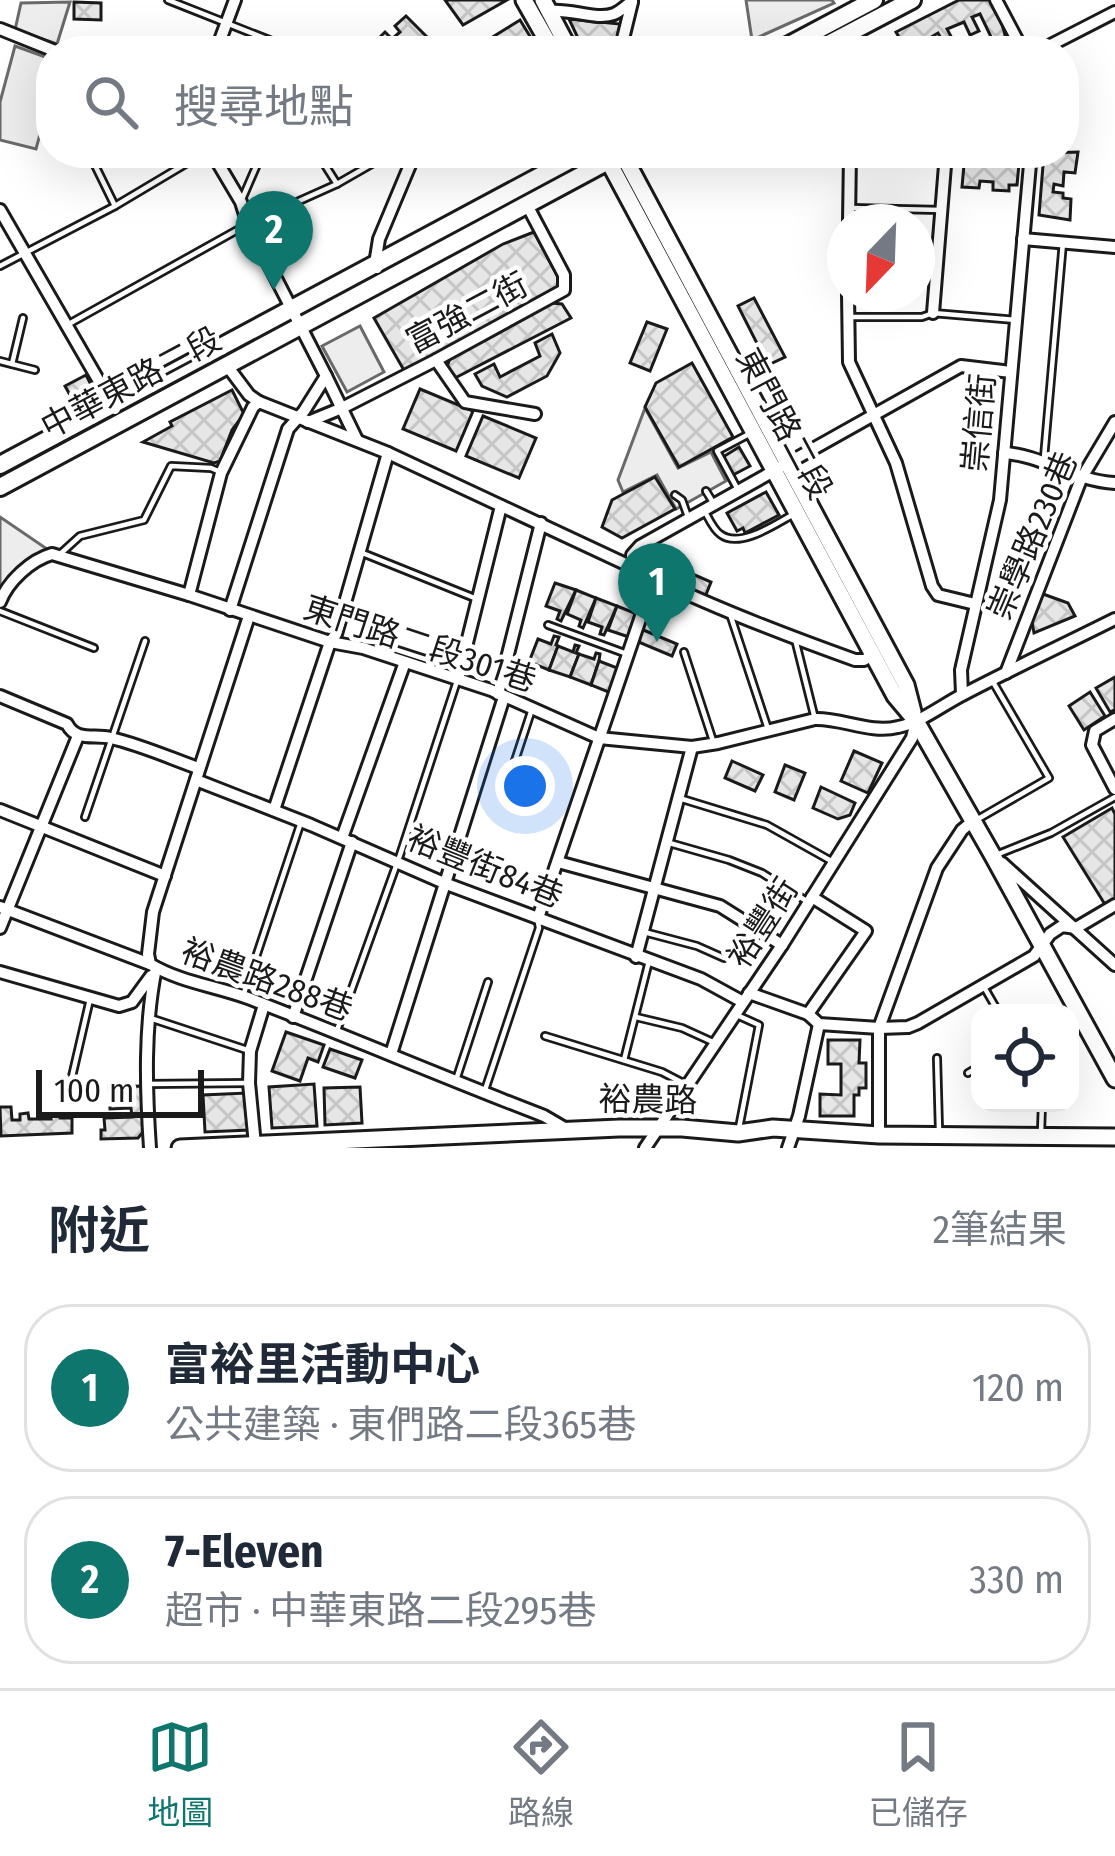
<!DOCTYPE html>
<html lang="zh-TW">
<head>
<meta charset="utf-8">
<style>
  body { margin:0; font-family:"Fira Sans Condensed","Noto Sans TC",sans-serif; background:#f2f2f3; color:#1f2937 }
  .controls { position:absolute; right:36px; bottom:36px; display:grid; overflow:hidden; border-radius:24px; box-shadow:0 12px 48px #0002 }
  .controls button { width:108px; height:108px; display:grid; place-items:center; padding:0; border:0; border-bottom:3px solid #e0e1e3; background:#fff; color:#1f2937; font:60px sans-serif }
  .compass { position:absolute; left:827px; top:204px; width:108px; height:108px; border-radius:50%; background:#fff; box-shadow:0 12px 48px #0002; rotate:203deg }
  .scale { position:absolute; left:36px; bottom:30px; width:168px; box-sizing:border-box; padding-left:12px; border:6px solid #1a1a1a; border-top:0; font-size:33px; line-height:42px; white-space:nowrap; color:#1a1a1a; -webkit-text-stroke:9px #fff; paint-order:stroke }
  .you { position:absolute; left:525px; top:786px; width:42px; height:42px; margin:-30px; border:9px solid #fff; border-radius:50%; background:#1a73e8; box-shadow:0 0 0 18px #1a73e833 }
  .badge { display:grid; place-items:center; width:78px; height:78px; border-radius:50%; background:#0f766e; color:#fff; font-size:39px; font-weight:700 }
  .pin { position:absolute; translate:-50% -99px; filter:drop-shadow(0 3px 6px #0008) }
  .pin::after { content:''; position:absolute; top:63px; width:42px; height:36px; background:inherit; clip-path:polygon(0 0,100% 0,50% 100%) }
  .list { margin:0; padding:0; list-style:none }
  h2 { display:flex; justify-content:space-between; align-items:center; height:156px; margin:0; padding:0 48px; font-size:51px }
  h2 small { font-size:39px; font-weight:400; color:#747a83 }
  .list li { display:grid; grid-template-columns:78px 1fr auto; gap:36px; align-items:center; box-sizing:border-box; height:168px; margin:0 24px 24px; padding:0 24px; border:3px solid #e0e1e3; border-radius:48px }
  .list b { display:block; font-size:45px; white-space:nowrap }
  .list p { margin:0; font-size:39px; white-space:nowrap; color:#747a83 }
  .list em { font-size:39px; font-style:normal; color:#747a83 }
  .icon { flex:none; width:66px; height:66px; fill:none; stroke:currentColor; stroke-width:2; stroke-linecap:round; stroke-linejoin:round }
  .map { position:relative; flex:none; width:1115px; height:1148px; overflow:hidden }
  .search { position:absolute; background:#fff; box-shadow:0 12px 48px #0002; left:36px; right:36px; top:36px; height:132px; display:flex; align-items:center; gap:30px; box-sizing:border-box; padding:0 42px; border-radius:48px; color:#747a83; font-size:45px }
  .sheet { height:540px; background:#fff }
  nav { display:flex; justify-content:space-around; align-items:center; box-sizing:border-box; height:168px; border-top:3px solid #e0e1e3; background:#fff; font-size:33px; color:#747a83 }
  nav a { display:grid; justify-items:center; gap:6px }
  nav .on { color:#0f766e }
  .map>svg:first-child { display:block }
  .parking { fill:#ededed; stroke:#6a6a6a; stroke-width:3 }
  .building { fill:url(#building-cross-hatch); stroke:#1a1a1a; stroke-width:3 }
  .lines { fill:none; stroke-linecap:round; stroke-linejoin:round }
  .lane-casing { stroke:#1a1a1a; stroke-width:10 }
  .street-casing { stroke:#1a1a1a; stroke-width:16 }
  .secondary-casing { stroke:#1a1a1a; stroke-width:21 }
  .primary-casing { stroke:#1a1a1a; stroke-width:22 }
  .lane { stroke:#fff; stroke-width:4.5 }
  .street { stroke:#fff; stroke-width:10 }
  .secondary { stroke:#fff; stroke-width:15 }
  .primary { stroke:#fff; stroke-width:16 }
  .labels { text-anchor:middle; dominant-baseline:central; stroke-width:9; stroke-linejoin:round; paint-order:stroke }
  .street-label { font-size:33px; fill:#1a1a1a; stroke:#fff }
</style>
</head>
<body>
<div class="map">
<svg width="1115" height="1148" viewBox="0 0 1115 1148">
  <defs>
    <pattern id="building-cross-hatch" width="8" height="8" patternUnits="userSpaceOnUse" patternTransform="scale(3)"><rect width="8" height="8" fill="#e6e6e6"/><path d="M0 0l8 8M0 8l8-8" fill="none" stroke="#c5c5c5"/></pattern>
  </defs>
  <rect width="100%" height="100%" fill="#fff"/>
  <!-- parking -->
  <g class="parking">
    <polygon points="746,0 832,0 834,3 752,40"/>
    <polygon points="70,2 57,44 15,30 21,3"/>
    <polygon points="15,46 51,59 51,94 36,149 0,140 0,102"/>
    <polygon points="360,326 384,372 347,392 322,346"/>
    <polygon points="645,408 678,468 711,452 726,481 676,509 657,475 623,492 618,480"/>
    <polygon points="0,517 50,551 0,591"/>
  </g>
  <!-- building -->
  <g class="building">
    <polygon points="445,0 507,0 463,25"/>
    <polygon points="959,0 990,0 999,12 1009,51 973,51 993,41 980,14 972,17 979,31 970,35 964,22 947,29 954,42 946,47 938,33 923,42 928,51 915,51 914,49 907,51 896,32"/>
    <polygon points="74,2 101,3 101,20 74,19"/>
    <polygon points="406,16 435,45 429,51 419,51 412,44 406,51 381,51 374,43 385,32 392,39 400,32 395,26"/>
    <polygon points="569,19 620,24 615,51 584,51"/>
    <polygon points="520,20 539,51 470,51"/>
    <polygon points="1078,152 1075,173 1064,172 1063,186 1054,184 1053,192 1063,193 1063,198 1071,199 1070,220 1039,215 1044,153"/>
    <polygon points="965,153 1020,153 1017,185 1009,185 1009,191 993,190 993,182 980,181 979,188 962,187"/>
    <polygon points="534,232 563,286 405,372 374,318 503,244"/>
    <polygon points="754,298 785,357 768,365 738,306"/>
    <polygon points="551,303 562,304 571,318 453,379 447,367 450,358"/>
    <polygon points="647,322 667,329 650,371 630,363"/>
    <polygon points="552,334 560,353 547,376 507,397 482,386 475,374 494,364 500,377 540,356 535,343"/>
    <polygon points="692,363 733,437 679,467 645,407 656,383"/>
    <polygon points="86,375 99,400 79,411 65,386"/>
    <polygon points="420,389 473,411 456,451 403,429"/>
    <polygon points="232,390 244,414 232,430 220,461 214,463 143,442 172,426 170,422"/>
    <polygon points="483,416 536,438 519,478 466,456"/>
    <polygon points="739,447 750,466 733,475 723,457"/>
    <polygon points="655,477 675,509 622,538 602,527 612,500"/>
    <polygon points="766,492 779,515 745,533 743,528 737,531 727,513"/>
    <polygon points="681,569 711,582 705,597 675,584"/>
    <polygon points="555,583 576,590 561,621 557,619 560,611 546,606"/>
    <polygon points="576,590 596,598 583,628 579,626 581,620 567,614"/>
    <polygon points="1043,594 1068,603 1075,616 1034,633 1031,616 1038,597"/>
    <polygon points="596,598 617,606 604,635 600,634 602,627 588,622"/>
    <polygon points="617,606 637,614 629,637 608,630"/>
    <polygon points="641,629 677,644 672,656 636,641"/>
    <polygon points="554,636 559,637 556,645 558,646 549,670 529,662 538,639 551,644"/>
    <polygon points="575,645 579,646 576,653 579,654 570,677 549,670 558,646 573,652"/>
    <polygon points="596,653 600,654 599,661 591,685 570,677 579,654 594,659"/>
    <polygon points="599,661 620,669 611,693 591,685"/>
    <polygon points="1115,677 1115,710 1110,712 1096,688"/>
    <polygon points="1090,692 1105,716 1084,730 1069,706"/>
    <polygon points="854,751 882,763 868,793 841,781"/>
    <polygon points="732,761 763,775 755,791 725,778"/>
    <polygon points="785,765 805,773 794,800 775,792"/>
    <polygon points="821,787 855,803 850,815 838,819 813,808"/>
    <polygon points="1112,808 1115,814 1115,899 1106,906 1063,837"/>
    <polygon points="286,1032 324,1045 318,1062 308,1058 300,1081 272,1071"/>
    <polygon points="828,1040 860,1040 859,1063 866,1063 866,1088 859,1088 859,1095 854,1095 854,1116 820,1116 820,1094 841,1095 841,1064 828,1064"/>
    <polygon points="330,1049 362,1060 355,1078 323,1067"/>
    <polygon points="314,1084 317,1126 272,1128 269,1087"/>
    <polygon points="141,1086 143,1132 138,1138 101,1139 101,1130 105,1130 104,1118 132,1117 131,1108 110,1109 109,1087"/>
    <polygon points="360,1087 362,1123 325,1125 324,1088"/>
    <polygon points="247,1093 249,1130 205,1132 203,1095"/>
    <polygon points="0,1107 11,1107 12,1120 20,1120 20,1114 28,1113 29,1119 51,1119 50,1115 59,1114 60,1118 72,1118 72,1133 1,1136"/>
  </g>
  <g class="lines">
    <defs>
      <g id="lane">
        <polyline points="168,0 297,51"/>
        <polyline points="45,133 51,135"/>
        <polyline points="89,153 115,206"/>
        <polyline points="318,154 337,184"/>
        <polyline points="243,197 262,153"/>
        <polyline points="851,208 942,210"/>
        <polyline points="0,266 115,206 204,153"/>
        <polyline points="848,317 922,317 933,313 1016,320"/>
        <polyline points="67,325 248,224 337,184 391,153"/>
        <polyline points="0,361 35,370"/>
        <polyline points="12,364 23,318"/>
        <polyline points="1044,458 1063,242"/>
        <polyline points="737,488 717,451 749,434"/>
        <polyline points="706,491 714,504"/>
        <polyline points="675,495 682,500 687,514"/>
        <path d="M704,510C708,517 713,529 720,534C739,549 774,525 792,515"/>
        <polyline points="360,552 477,599"/>
        <polyline points="58,556 80,536 144,520 171,466 211,468 218,471"/>
        <polyline points="0,611 94,648"/>
        <polyline points="731,617 767,726"/>
        <polyline points="548,625 627,654"/>
        <polyline points="796,643 815,719"/>
        <polyline points="684,652 714,744"/>
        <polyline points="531,712 504,794 536,805"/>
        <polyline points="679,798 767,825 833,862"/>
        <polyline points="85,817 145,641"/>
        <polyline points="978,819 1049,778 993,682"/>
        <polyline points="666,842 729,860 762,873 808,902"/>
        <polyline points="996,855 1051,833 1115,797"/>
        <polyline points="644,932 697,946 724,958"/>
        <polyline points="984,987 999,1013"/>
        <polyline points="243,996 300,825"/>
        <polyline points="739,1016 759,1025 739,1128"/>
        <polyline points="636,1017 682,1028 715,1043"/>
        <polyline points="153,1019 250,1051"/>
        <polyline points="336,1033 400,855 457,681"/>
        <polyline points="545,1036 662,1072 687,1085"/>
        <polyline points="937,1058 939,1130"/>
        <polyline points="624,1060 649,961"/>
        <polyline points="968,1073 980,1066"/>
        <polyline points="457,1077 488,982"/>
        <polyline points="71,1081 90,999"/>
        <polyline points="147,1084 249,1083"/>
        <polyline points="484,1093 539,928 538,922"/>
        <polyline points="1041,1132 1042,1103"/>
      </g>
      <g id="street">
        <polyline points="996,0 1023,51"/>
        <path d="M549,11C570,8 597,21 614,14C621,11 626,6 632,1"/>
        <polyline points="0,29 55,51"/>
        <polyline points="216,51 235,0"/>
        <polyline points="620,51 632,2"/>
        <polyline points="1039,51 1115,12"/>
        <polyline points="212,153 241,202 248,224 326,376 304,411 288,429 230,610"/>
        <polyline points="0,210 115,409"/>
        <polyline points="849,222 850,153"/>
        <polyline points="1023,239 1115,247"/>
        <polyline points="377,268 375,264 379,239 415,153"/>
        <polyline points="848,294 849,362 896,463 932,586 938,595 975,604"/>
        <polyline points="933,313 946,153"/>
        <polyline points="436,360 465,402 535,414"/>
        <polyline points="228,367 249,395 259,402 388,453 632,567"/>
        <polyline points="326,376 357,440"/>
        <polyline points="308,422 342,408 436,360 564,290 564,275 527,205"/>
        <path d="M1004,453C1042,455 1074,481 1115,483"/>
        <path d="M649,576C716,609 785,635 855,660H864L873,655"/>
        <polyline points="189,595 221,473 253,407 259,402"/>
        <path d="M0,602C8,581 31,560 52,554L189,595L330,642L363,648L491,690L599,738L692,747L718,743L815,719C842,718 870,734 898,727C922,722 942,705 964,694C1014,668 1065,644 1115,619"/>
        <path d="M249,616L153,912L148,954L150,964C180,982 215,986 248,998C347,1036 445,1078 544,1116L568,1130"/>
        <polyline points="1006,673 1081,479 1115,422"/>
        <polyline points="458,679 501,506"/>
        <polyline points="498,694 541,523"/>
        <polyline points="962,694 961,670 1000,500 1031,153"/>
        <path d="M0,696L67,724C76,742 94,734 111,738C141,745 170,758 198,768"/>
        <polyline points="1115,719 1095,731 1092,745 1115,789"/>
        <polyline points="196,780 311,825 444,883 701,979 743,1002"/>
        <polyline points="0,810 165,876"/>
        <polyline points="274,810 330,642 336,634 388,453"/>
        <polyline points="342,838 405,662"/>
        <polyline points="558,862 720,906 782,945"/>
        <polyline points="1002,863 1115,965"/>
        <polyline points="0,907 150,964"/>
        <polyline points="538,918 651,587 649,576 632,567 632,555 640,546 961,366 1011,372"/>
        <polyline points="0,928 78,736"/>
        <polyline points="636,957 692,747"/>
        <polyline points="0,972 119,1006 132,1002 151,976"/>
        <polyline points="749,993 808,1014 819,1024 879,1028 908,1027 918,1023 1034,956 1050,934 1062,926 1076,928 1115,905"/>
        <polyline points="808,1014 866,931 812,897"/>
        <polyline points="293,1017 352,842"/>
        <polyline points="391,1054 504,697"/>
        <polyline points="879,1135 879,1028 937,868 962,830 973,821"/>
        <polyline points="255,1145 249,1083 250,1051 264,1005"/>
        <path d="M150,1148C146,1089 144,1026 156,968"/>
        <polyline points="645,1148 782,945 912,738 916,721"/>
        <polyline points="788,1148 799,1116 819,1024"/>
      </g>
      <g id="secondary">
        <polyline points="524,0 553,51"/>
        <polyline points="543,0 570,51"/>
        <polyline points="604,153 895,696 916,721 993,856 1115,1079"/>
        <polyline points="622,153 906,685 913,712"/>
        <polyline points="180,1148 619,1128 682,1128 738,1133 773,1128 879,1135 1115,1137"/>
      </g>
      <g id="primary">
        <polyline points="778,51 874,0"/>
        <polyline points="815,51 912,0"/>
        <polyline points="0,465 583,153"/>
        <polyline points="0,487 623,153"/>
      </g>
    </defs>
    <!-- lane casing -->
    <use href="#lane" class="lane-casing"/>
    <!-- street casing -->
    <use href="#street" class="street-casing"/>
    <!-- secondary casing -->
    <use href="#secondary" class="secondary-casing"/>
    <!-- primary casing -->
    <use href="#primary" class="primary-casing"/>
    <!-- lane -->
    <use href="#lane" class="lane"/>
    <!-- street -->
    <use href="#street" class="street"/>
    <!-- secondary -->
    <use href="#secondary" class="secondary"/>
    <!-- primary -->
    <use href="#primary" class="primary"/>
  </g>
  <g class="labels">
    <!-- street labels -->
    <g class="street-label">
      <text transform="translate(467 313) rotate(-28)">富強二街</text>
      <text transform="translate(131 383) rotate(-28)">中華東路二段</text>
      <text transform="translate(979 423) rotate(-85)">崇信街</text>
      <text transform="translate(784 424) rotate(62)">東門路二段</text>
      <text transform="translate(1033 536) rotate(-67)">崇學路230巷</text>
      <text transform="translate(420 644) rotate(18)">東門路二段301巷</text>
      <text transform="translate(485 867) rotate(22)">裕豐街84巷</text>
      <text transform="translate(763 923) rotate(-57)">裕豐街</text>
      <text transform="translate(267 980) rotate(20)">裕農路288巷</text>
      <text transform="translate(648 1100) rotate(1)">裕農路</text>
    </g>
  </g>
</svg>
<div class="controls">
<button><svg class="icon" aria-label="locate" viewBox="0 0 24 24"><circle cx="12" cy="12" r="6"/><path d="M12 2v4M12 18v4M2 12h4M18 12h4"/></svg></button>
</div>
<svg class="compass" viewBox="-18 -18 36 36"><path d="M0-13l5 13h-10z" fill="#e53935"/><path d="M0 13l5-13h-10z" fill="#747a83"/></svg>
<div class="scale">100 m</div>
<div class="you"></div>
<div class="pin badge" style="left:657px;top:642px">1</div>
<div class="pin badge" style="left:274px;top:290px">2</div>
<div class="search"><svg class="icon" aria-label="search" viewBox="0 0 24 24"><circle cx="10" cy="10" r="6"/><path d="M15 15l6 6"/></svg>搜尋地點</div>
</div>
<section class="sheet">
<h2>附近<small>2筆結果</small></h2>
<ul class="list">
<li><span class="badge">1</span><div><b>富裕里活動中心</b><p>公共建築 · 東們路二段365巷</p></div><em>120 m</em></li>
<li><span class="badge">2</span><div><b>7-Eleven</b><p>超市 · 中華東路二段295巷</p></div><em>330 m</em></li>
</ul>
</section>
<nav>
<a class="on"><svg class="icon" aria-label="map" viewBox="0 0 24 24"><path d="M3 6l6-2 6 2 6-2v14l-6 2-6-2-6 2zM9 4v14M15 6v14"/></svg>地圖</a>
<a><svg class="icon" aria-label="directions" viewBox="0 0 24 24"><path d="M12 3l9 9-9 9-9-9zM9 14v-3h6M13 9l2 2-2 2"/></svg>路線</a>
<a><svg class="icon" aria-label="saved" viewBox="0 0 24 24"><path d="M7 4h10v16l-5-4-5 4z"/></svg>已儲存</a>
</nav>
</body>
</html>
